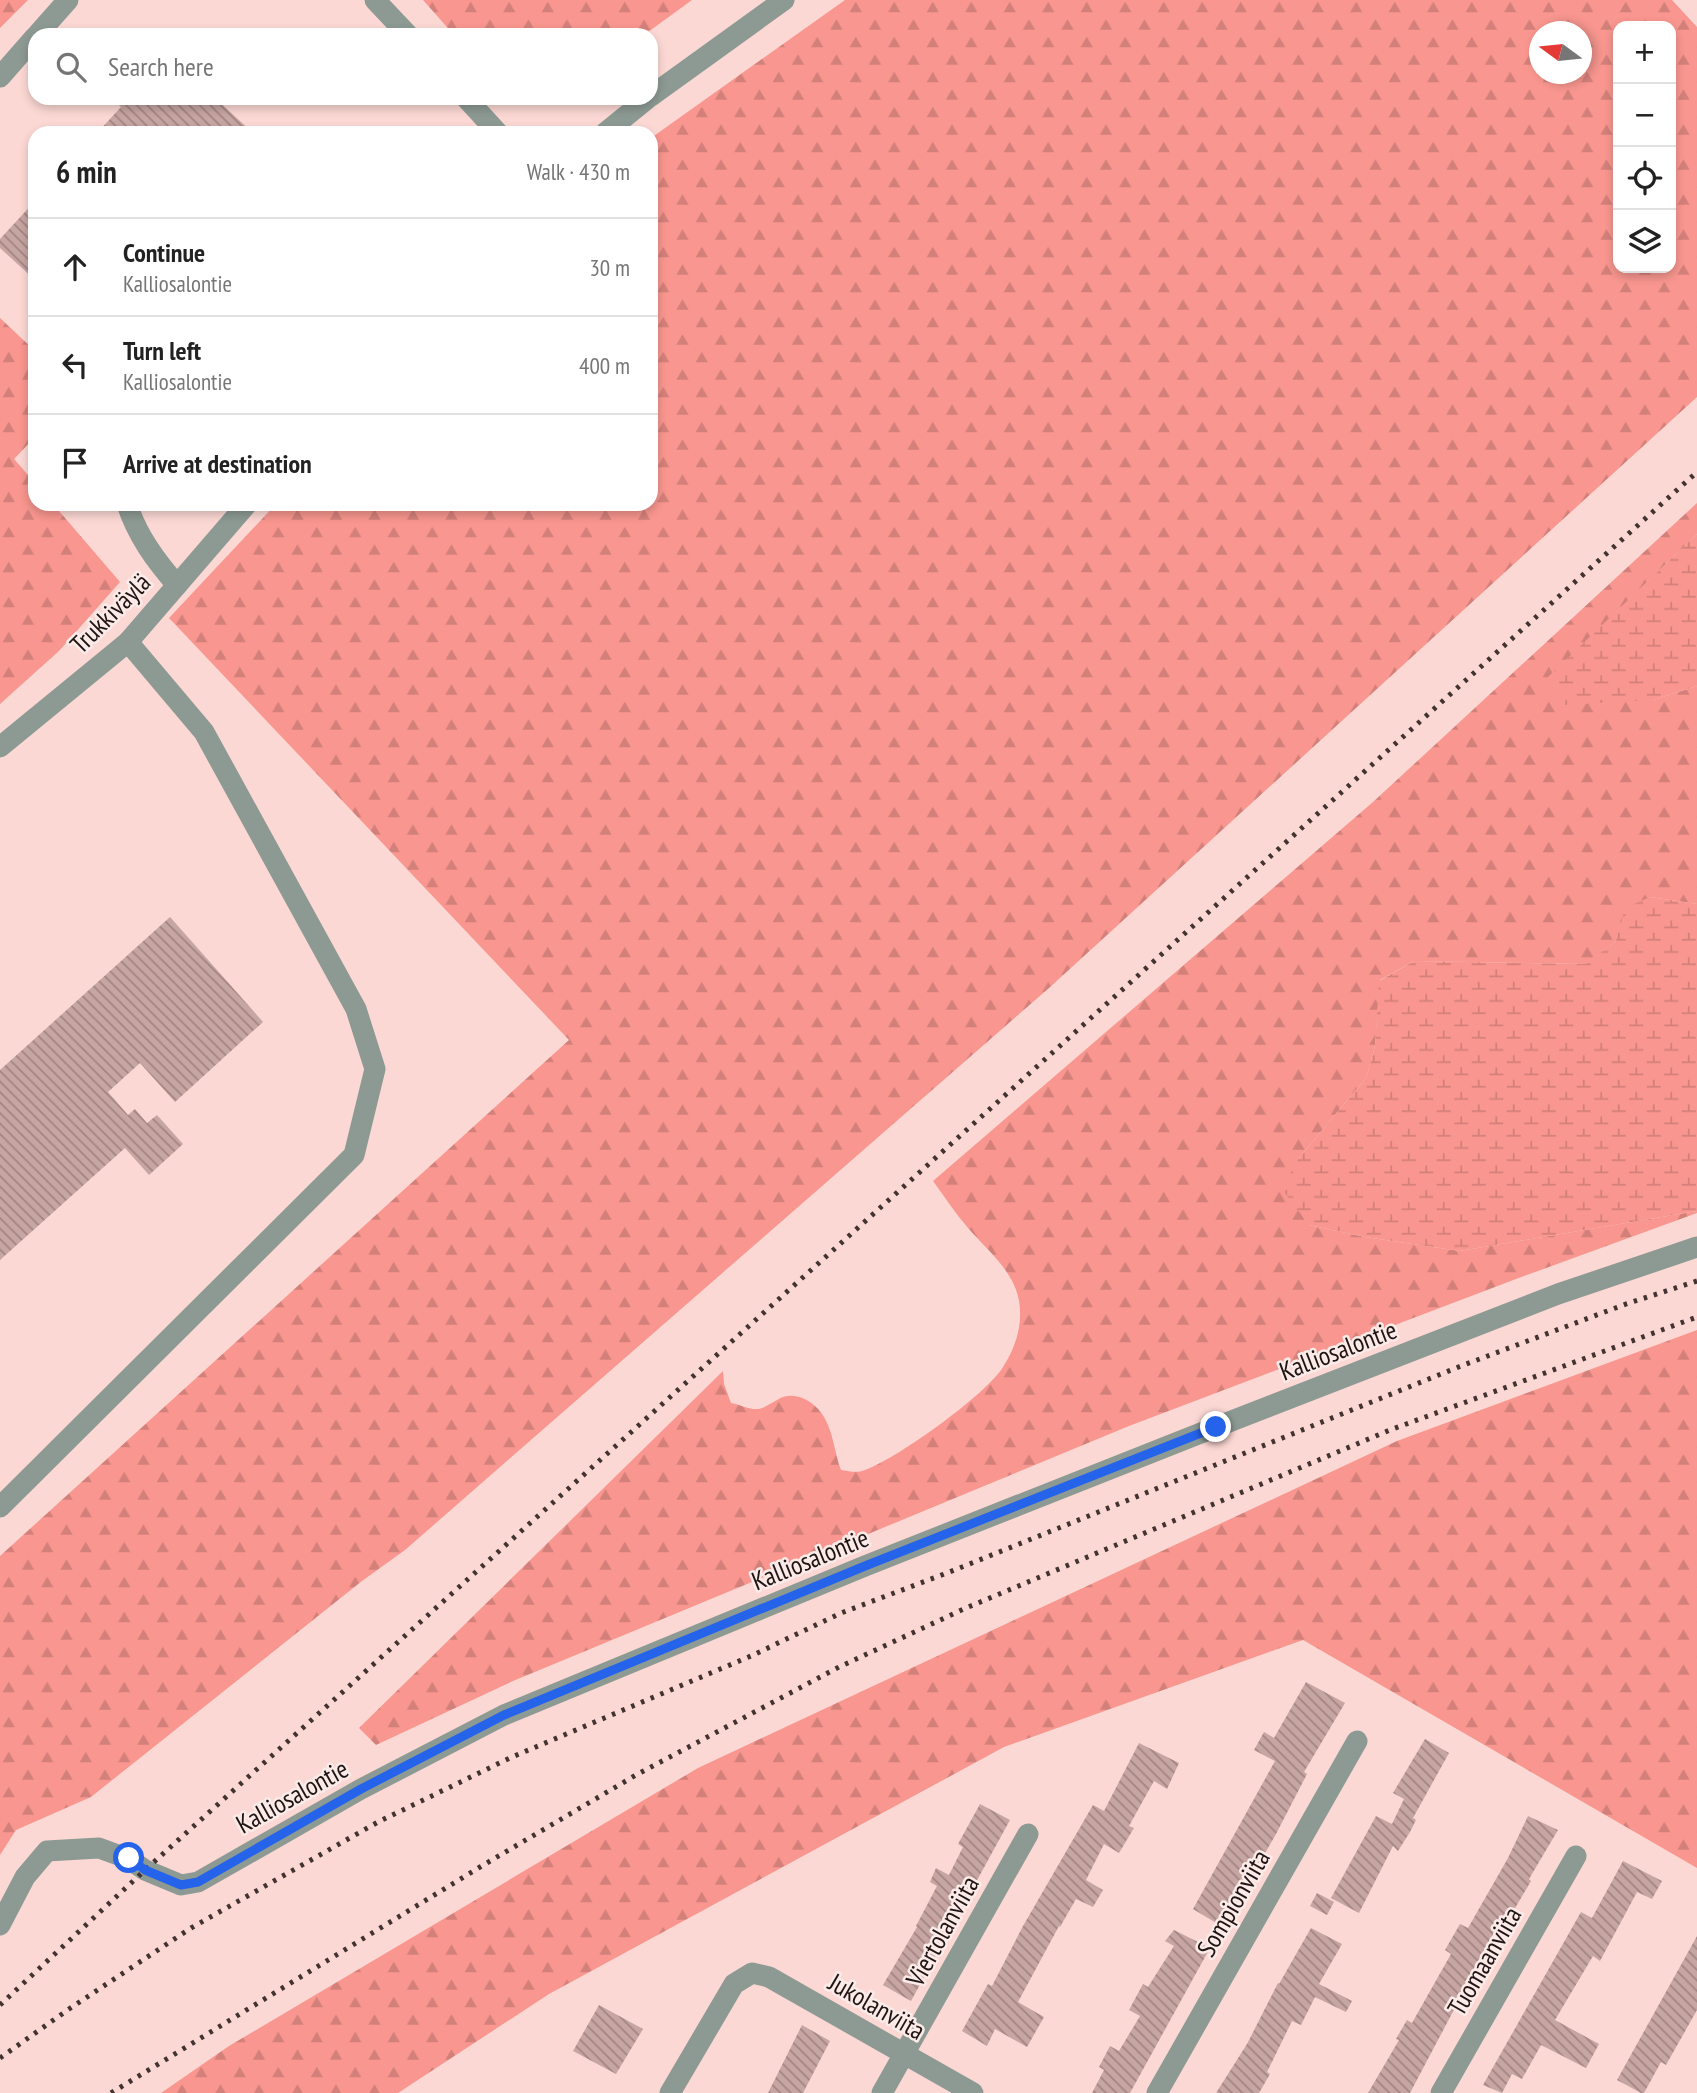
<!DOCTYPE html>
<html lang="en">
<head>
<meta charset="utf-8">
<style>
  body { margin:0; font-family:"PT Sans Narrow",sans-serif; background:#f2f2f2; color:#222 }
  .controls { position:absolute; right:21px; top:21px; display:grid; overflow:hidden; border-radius:14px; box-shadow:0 4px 10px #0003 }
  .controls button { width:63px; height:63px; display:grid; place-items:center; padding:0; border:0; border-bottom:2px solid #e0e0e0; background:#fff; color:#222; font:35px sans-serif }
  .compass { position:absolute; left:1529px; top:21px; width:63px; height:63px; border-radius:50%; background:#fff; box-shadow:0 4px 10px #0003; rotate:285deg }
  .stop { position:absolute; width:21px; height:21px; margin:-16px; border:5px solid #2563eb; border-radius:50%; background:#fff }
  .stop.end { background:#2563eb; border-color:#fff; box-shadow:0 2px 7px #0008 }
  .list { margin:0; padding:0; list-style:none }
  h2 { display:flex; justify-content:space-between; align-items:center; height:91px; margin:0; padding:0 28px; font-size:30px }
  h2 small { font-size:23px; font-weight:400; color:#767676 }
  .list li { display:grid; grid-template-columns:46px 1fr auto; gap:21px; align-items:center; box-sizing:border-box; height:98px; padding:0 28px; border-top:2px solid #e0e0e0 }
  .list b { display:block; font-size:26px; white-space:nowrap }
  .list p { margin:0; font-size:23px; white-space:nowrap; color:#767676 }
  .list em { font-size:23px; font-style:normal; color:#767676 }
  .icon { flex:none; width:38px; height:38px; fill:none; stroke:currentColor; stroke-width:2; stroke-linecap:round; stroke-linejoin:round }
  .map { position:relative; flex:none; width:1697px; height:2093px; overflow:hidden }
  .search { position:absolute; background:#fff; box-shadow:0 4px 10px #0003; left:28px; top:28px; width:630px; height:77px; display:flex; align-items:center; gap:18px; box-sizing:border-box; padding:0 24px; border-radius:21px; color:#767676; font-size:26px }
  .panel { position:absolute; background:#fff; box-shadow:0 4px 10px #0003; left:28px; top:126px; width:630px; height:385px; border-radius:21px }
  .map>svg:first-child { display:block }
  .forest { fill:url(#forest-firs); fill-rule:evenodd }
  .wetland { fill:url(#wetland-marsh) }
  .building { fill:url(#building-back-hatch) }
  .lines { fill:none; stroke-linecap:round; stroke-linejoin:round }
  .minor { stroke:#8d9a93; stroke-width:21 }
  .rail { stroke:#423331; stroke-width:5; stroke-dasharray:3.5 7; stroke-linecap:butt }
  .route { stroke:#2563eb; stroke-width:9 }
  .labels { text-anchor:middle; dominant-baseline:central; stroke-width:5; stroke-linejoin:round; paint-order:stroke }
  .street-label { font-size:26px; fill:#201413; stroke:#faebe9 }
</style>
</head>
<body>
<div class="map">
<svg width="1697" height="2093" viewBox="0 0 1697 2093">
  <defs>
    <pattern id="forest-firs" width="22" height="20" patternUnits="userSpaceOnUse" patternTransform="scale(1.75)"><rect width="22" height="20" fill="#f8968f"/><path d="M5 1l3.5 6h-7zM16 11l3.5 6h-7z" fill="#d4807a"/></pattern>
    <pattern id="wetland-marsh" width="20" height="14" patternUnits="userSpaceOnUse" patternTransform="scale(1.75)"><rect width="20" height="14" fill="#f8968f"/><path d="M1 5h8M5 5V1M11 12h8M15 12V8" fill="none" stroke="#d4807a"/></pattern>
    <pattern id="building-back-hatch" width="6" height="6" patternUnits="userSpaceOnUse" patternTransform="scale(1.75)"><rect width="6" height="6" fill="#c7a5a2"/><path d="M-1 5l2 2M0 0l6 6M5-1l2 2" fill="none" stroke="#a18583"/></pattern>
  </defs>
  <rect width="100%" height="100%" fill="#fcd8d4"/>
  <!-- forest -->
  <g class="forest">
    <polygon points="0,0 28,0 0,28"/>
    <polygon points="423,0 692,0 644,35 454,35"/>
    <path d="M845,0H1672L1697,27V397L1049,988L405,1550L362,1581L91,1797L16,1830L0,1855V1556L569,1040L169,618L276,504H651V138ZM1671,26V268H1618V26ZM1540,32H1582V74H1540Z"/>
    <polygon points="0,318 35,351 35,437 14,459 35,483 35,504 53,504 120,582 59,651 0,704"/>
    <path d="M1697,503V534L1549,677L1653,700L1697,686V904L1650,897L1616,941L1587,964L1414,961L1380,980L1375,1046L1366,1078L1299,1158L1309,1225L1365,1237L1460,1251L1697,1211V1213L1516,1279L1129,1426L513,1681L376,1745L359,1728L723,1371L724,1384L731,1403C738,1404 750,1410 758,1409C766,1408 775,1400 783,1397C799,1392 816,1403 824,1417C834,1434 834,1452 841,1470C848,1471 856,1473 862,1471C893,1462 987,1394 1003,1367C1016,1347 1023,1324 1019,1301C1014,1271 987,1250 968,1228C955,1213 944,1196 933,1181L1373,802Z"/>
    <polygon points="1697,1330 1697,1868 1303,1640 1004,1747 549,1994 398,2093 161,2093 229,2046 698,1768 1397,1441"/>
  </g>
  <!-- wetland -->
  <g class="wetland">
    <polygon points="1697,534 1697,686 1653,700 1564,705 1548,677"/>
    <polygon points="1650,897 1697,904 1697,1211 1460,1251 1365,1237 1309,1225 1282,1189 1299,1158 1366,1078 1375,1046 1379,981 1414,961 1586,964 1616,941 1625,908"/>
  </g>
  <!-- building -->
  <g class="building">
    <polygon points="111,98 215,98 253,133 97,133 121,107"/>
    <polygon points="35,201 35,280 0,248 0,239"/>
    <polygon points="170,917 263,1022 175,1102 140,1063 108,1092 128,1115 135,1109 147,1123 157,1115 183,1144 149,1175 125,1148 0,1260 0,1070"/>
    <polygon points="1306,1682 1345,1703 1304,1772 1307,1774 1276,1834 1223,1927 1193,1909 1275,1761 1254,1750 1264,1732 1274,1738"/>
    <polygon points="1425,1739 1449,1753 1413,1818 1416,1820 1410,1832 1398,1851 1393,1846 1359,1913 1331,1898 1376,1816 1392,1824 1404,1799 1393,1793"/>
    <polygon points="1139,1743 1179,1763 1167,1789 1154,1781 1129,1826 1134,1828 1119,1853 1104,1844 1086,1880 1103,1890 1093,1907 1076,1899 1060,1927 1059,1926 1018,2002 1044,2017 1027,2047 995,2029 987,2046 962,2031 988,1984 992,1986 1023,1926 1093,1805 1104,1811"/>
    <polygon points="980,1804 1010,1820 911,2001 883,1985 917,1927 916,1926 937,1886 930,1882 936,1868 949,1875 963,1847 958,1844"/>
    <polygon points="1528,1816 1558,1830 1529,1879 1531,1881 1501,1932 1496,1929 1455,2003 1457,2004 1410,2093 1368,2093 1399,2040 1396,2039 1407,2020 1412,2023 1451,1954 1445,1950 1460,1924 1468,1928 1508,1858"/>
    <polygon points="1623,1861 1662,1881 1652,1899 1637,1892 1600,1961 1593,1956 1555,2020 1599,2044 1586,2068 1541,2045 1522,2079 1512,2074 1502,2093 1483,2085 1581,1912 1592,1918"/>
    <polygon points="1317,1893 1334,1902 1327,1915 1310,1906"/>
    <polygon points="1311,1928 1342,1944 1319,1984 1352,2001 1346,2012 1315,1997 1301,2025 1292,2021 1267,2072 1270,2074 1259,2093 1216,2093 1247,2044 1278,1983 1279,1984"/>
    <polygon points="1174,1930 1210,1948 1130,2093 1092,2093 1104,2070 1099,2067 1110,2046 1119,2051 1140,2016 1129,2010 1143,1984 1148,1987 1174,1946 1165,1941"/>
    <polygon points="1697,1936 1697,2010 1666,2065 1661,2062 1644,2093 1641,2093 1617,2080"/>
    <polygon points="599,2005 643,2029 616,2074 573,2051"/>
    <polygon points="802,2025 830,2041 803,2093 768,2093"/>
  </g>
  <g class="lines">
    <!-- minor -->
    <g class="minor">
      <polyline points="375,0 408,35"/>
      <polyline points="37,35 68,0"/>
      <polyline points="0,77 35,37"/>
      <polyline points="651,96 784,0"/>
      <polyline points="466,98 498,133"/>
      <polyline points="605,133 648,98"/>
      <path d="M127,504C137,535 155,560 177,585"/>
      <polyline points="0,747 128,642 247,504"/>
      <polyline points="0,1507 354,1155 375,1069 356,1009 204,732 128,642"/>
      <polyline points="0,1925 25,1877 47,1851 99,1848 129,1859 145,1870 181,1885 198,1882 361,1789 504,1715 865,1566 1216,1427 1558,1294 1697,1247"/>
      <polyline points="670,2093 734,1984 752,1973 769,1977 973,2093"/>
      <polyline points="882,2093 1028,1834"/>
      <polyline points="1157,2093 1357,1741"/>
      <polyline points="1441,2093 1576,1856"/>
    </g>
    <!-- rail -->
    <g class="rail">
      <polyline points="0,2005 145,1870 1697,472"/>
      <polyline points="0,2058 69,2009 191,1928 378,1822 512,1757 751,1656 841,1613 947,1573 1461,1366 1626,1304 1697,1281"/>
      <polyline points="111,2093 480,1867 636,1775 839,1667 966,1608 1390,1430 1697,1317"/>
    </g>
  </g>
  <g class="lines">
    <!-- route -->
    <polyline class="route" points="129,1858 145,1870 181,1885 198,1882 361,1789 504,1715 865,1566 1216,1427"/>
  </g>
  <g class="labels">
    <!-- street labels -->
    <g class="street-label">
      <text transform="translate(110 613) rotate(-45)">Trukkiväylä</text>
      <text transform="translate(1338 1350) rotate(-21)">Kalliosalontie</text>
      <text transform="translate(810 1559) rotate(-22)">Kalliosalontie</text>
      <text transform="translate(292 1796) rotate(-29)">Kalliosalontie</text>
      <text transform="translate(1233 1903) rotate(-60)">Sompionviita</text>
      <text transform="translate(942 1931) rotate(-61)">Viertolanviita</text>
      <text transform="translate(1484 1961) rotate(-60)">Tuomaanviita</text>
      <text transform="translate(877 2006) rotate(30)">Jukolanviita</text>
    </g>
  </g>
</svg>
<div class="controls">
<button>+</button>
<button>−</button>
<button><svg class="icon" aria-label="locate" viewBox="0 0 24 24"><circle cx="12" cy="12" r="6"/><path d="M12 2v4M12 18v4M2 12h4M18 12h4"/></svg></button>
<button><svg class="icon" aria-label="layers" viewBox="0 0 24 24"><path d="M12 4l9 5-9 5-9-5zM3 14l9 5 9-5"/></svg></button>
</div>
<svg class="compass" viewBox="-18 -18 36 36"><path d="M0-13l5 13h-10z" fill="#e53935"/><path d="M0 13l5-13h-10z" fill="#767676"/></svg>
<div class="stop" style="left:129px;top:1858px"></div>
<div class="stop end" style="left:1216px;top:1427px"></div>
<div class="search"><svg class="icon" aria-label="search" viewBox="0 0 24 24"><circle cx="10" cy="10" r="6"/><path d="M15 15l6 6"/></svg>Search here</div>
<section class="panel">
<h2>6 min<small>Walk · 430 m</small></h2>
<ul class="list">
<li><svg class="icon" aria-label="ahead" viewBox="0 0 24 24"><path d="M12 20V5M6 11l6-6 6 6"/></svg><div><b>Continue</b><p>Kalliosalontie</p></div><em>30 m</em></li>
<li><svg class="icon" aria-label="left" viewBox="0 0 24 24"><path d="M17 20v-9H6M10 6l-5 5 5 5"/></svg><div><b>Turn left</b><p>Kalliosalontie</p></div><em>400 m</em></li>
<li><svg class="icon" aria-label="arrive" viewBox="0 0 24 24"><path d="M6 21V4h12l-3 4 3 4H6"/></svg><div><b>Arrive at destination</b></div></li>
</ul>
</section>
</div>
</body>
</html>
